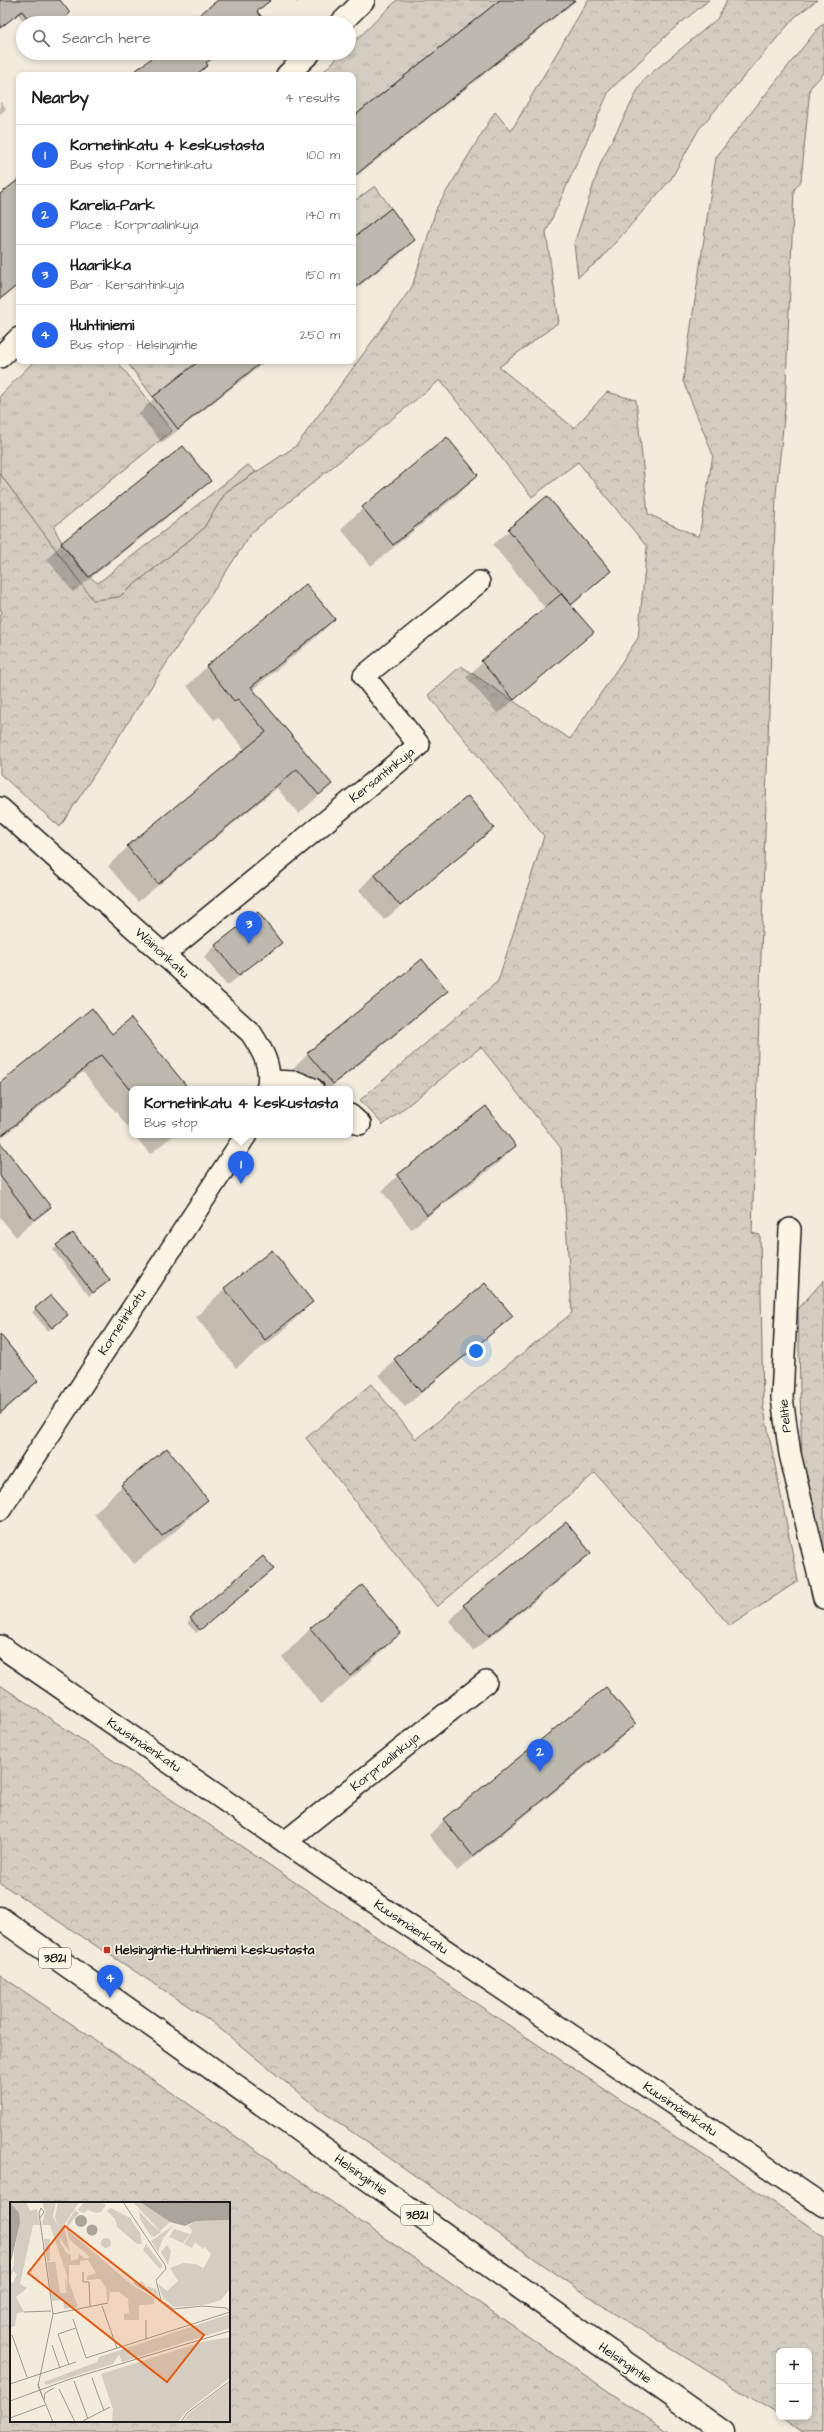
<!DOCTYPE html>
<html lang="en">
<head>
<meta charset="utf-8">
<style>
  body { margin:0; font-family:"Architects Daughter",sans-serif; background:#f2f2f2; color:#202124 }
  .controls { position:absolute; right:12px; bottom:12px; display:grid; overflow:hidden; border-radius:8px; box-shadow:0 2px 6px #0003 }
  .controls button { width:36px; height:36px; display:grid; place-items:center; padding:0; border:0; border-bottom:1px solid #e0e0e0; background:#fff; color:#202124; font:20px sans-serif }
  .you { position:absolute; left:476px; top:1351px; width:14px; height:14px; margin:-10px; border:3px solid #fff; border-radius:50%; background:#1a73e8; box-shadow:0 0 0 6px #1a73e833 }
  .badge { display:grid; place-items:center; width:26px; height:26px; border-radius:50%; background:#2563eb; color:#fff; font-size:13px; font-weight:700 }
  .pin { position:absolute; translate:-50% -33px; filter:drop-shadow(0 1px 2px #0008) }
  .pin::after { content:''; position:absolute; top:21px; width:14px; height:12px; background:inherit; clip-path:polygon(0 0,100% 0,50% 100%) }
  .popup { position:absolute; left:129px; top:1086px; width:224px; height:52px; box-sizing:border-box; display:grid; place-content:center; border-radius:8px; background:#fff; filter:drop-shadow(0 1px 3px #0005); font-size:13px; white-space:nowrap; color:#757577 }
  .popup b { font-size:15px; color:#202124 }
  .popup::after { content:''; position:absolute; left:50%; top:100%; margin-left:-8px; border:8px solid transparent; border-top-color:#fff }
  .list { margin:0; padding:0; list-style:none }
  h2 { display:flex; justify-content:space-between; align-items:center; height:52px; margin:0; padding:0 16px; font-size:17px }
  h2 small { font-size:13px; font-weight:400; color:#757577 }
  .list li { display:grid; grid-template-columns:26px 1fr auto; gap:12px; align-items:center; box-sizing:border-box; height:60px; padding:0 16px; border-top:1px solid #e0e0e0 }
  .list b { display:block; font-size:15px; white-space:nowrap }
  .list p { margin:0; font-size:13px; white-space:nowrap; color:#757577 }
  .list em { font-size:13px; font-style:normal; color:#757577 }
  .icon { flex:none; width:22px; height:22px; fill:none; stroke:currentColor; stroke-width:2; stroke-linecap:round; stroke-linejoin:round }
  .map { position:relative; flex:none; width:824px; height:2432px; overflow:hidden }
  .search { position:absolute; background:#fff; box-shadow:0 2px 6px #0003; left:16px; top:16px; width:340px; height:44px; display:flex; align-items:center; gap:10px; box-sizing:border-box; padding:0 14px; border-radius:22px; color:#757577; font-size:15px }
  .panel { position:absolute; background:#fff; box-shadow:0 2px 6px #0003; left:16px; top:72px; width:340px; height:292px; border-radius:8px }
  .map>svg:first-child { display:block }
  .grass { fill:url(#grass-tufts); stroke:#78756e }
  .forest { fill:url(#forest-crowns); stroke:#78756e; fill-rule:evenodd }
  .shadow { fill:#0003 }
  .building { fill:#beb9ae; stroke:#1c1c1c }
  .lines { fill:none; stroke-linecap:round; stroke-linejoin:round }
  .minor-casing { stroke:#1c1c1c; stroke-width:24 }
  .primary-casing { stroke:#1c1c1c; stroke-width:25 }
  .minor { stroke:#fcf5e5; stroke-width:21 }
  .primary { stroke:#fcf5e5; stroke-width:22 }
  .poi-dot { fill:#c8321e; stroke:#fcf5e5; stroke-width:1.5 }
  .labels { text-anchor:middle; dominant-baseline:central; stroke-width:3; stroke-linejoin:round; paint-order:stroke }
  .shield { fill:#fcf5e5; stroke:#5f5d58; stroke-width:1 }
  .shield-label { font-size:12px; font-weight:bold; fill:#1c1c1c }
  .street-label { font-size:13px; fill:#1c1c1c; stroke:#fcf5e5 }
  .poi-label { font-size:13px; font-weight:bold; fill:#1c1c1c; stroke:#fcf5e5; text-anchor:start }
  .inset-road { fill:none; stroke:#9d9990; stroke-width:1 }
  .view { fill:#e8590c; fill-opacity:0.15; stroke:#e8590c; stroke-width:2 }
  .inset-edge { fill:none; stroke:#1c1c1c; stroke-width:2 }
</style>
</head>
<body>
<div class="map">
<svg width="824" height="2432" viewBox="0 0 824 2432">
  <defs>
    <pattern id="grass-tufts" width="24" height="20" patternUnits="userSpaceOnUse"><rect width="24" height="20" fill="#d3cec1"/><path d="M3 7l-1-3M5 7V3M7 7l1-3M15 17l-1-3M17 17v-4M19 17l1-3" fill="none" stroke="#b5b0a5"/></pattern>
    <pattern id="forest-crowns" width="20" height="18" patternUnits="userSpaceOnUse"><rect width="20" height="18" fill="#d3cec1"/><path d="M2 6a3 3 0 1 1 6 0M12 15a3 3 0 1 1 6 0" fill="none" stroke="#b5b0a5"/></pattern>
  </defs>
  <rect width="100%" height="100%" fill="#f3ecdd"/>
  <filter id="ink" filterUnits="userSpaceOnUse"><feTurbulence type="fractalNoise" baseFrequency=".025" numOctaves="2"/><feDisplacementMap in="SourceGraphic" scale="8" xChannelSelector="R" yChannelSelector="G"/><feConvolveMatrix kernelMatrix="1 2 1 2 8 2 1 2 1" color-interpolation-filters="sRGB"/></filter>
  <g filter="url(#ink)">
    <!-- grass -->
    <g class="grass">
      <polygon points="397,0 500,0 353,117 353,75 320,75 342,53 349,53 349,47"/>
      <polygon points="375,186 391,208 353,238 353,202"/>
      <path d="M34,361H117L172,431L54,527C63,547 79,571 98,583L248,465L256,472L226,492L203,529L119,597L93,601L0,474V396Z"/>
      <polygon points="126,361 199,361 153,397"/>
    </g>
    <!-- forest -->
    <g class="forest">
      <polygon points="588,0 709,0 671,31 609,91 546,232 559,322 499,367 574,428 607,392 636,400 648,514 699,537 713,455 683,381 716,157 819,27 824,24 824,73 810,88 801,181 794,190 785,408 776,494 752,1233 760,1235 763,1405 798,1581 730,1626 595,1473 437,1607 306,1438 371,1384 416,1439 572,1313 561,1148 481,1047 383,1125 360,1100 498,981 544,836 428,695 461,666 570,739 638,638 647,547 578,462 532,497 440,380 252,532 60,827 0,774 0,615 2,613 0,608 0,474 93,600 119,597 203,529 226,492 296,446 412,287 437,207 495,112 511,131"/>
      <polygon points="727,0 817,0 795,17 699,129 671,179 601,259 578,277 574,244 601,162 643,80 717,19"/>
      <polygon points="824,1280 824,1552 802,1467 798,1309"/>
      <polygon points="0,1685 824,2236 824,2432 802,2432 782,2417 809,2417 809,2351 779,2351 779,2415 610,2311 316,2107 208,2019 0,1883"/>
      <path d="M0,1975L668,2432H0ZM11,2203H229V2421H11Z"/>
    </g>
    <!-- shadow -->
    <g class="shadow">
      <polygon points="0,0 58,0 57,23 25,23 18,14 0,28"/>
      <polygon points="220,0 272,0 256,12 261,19 257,23 190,23"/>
      <polygon points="295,0 301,0 297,3"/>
      <polygon points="502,0 577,0 353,179 353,119"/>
      <polygon points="0,101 6,109 0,114"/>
      <polygon points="19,181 19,284 0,300 0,195"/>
      <polygon points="414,239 399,255 353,291 353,240"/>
      <polygon points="201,361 266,361 162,443 139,414 154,398"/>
      <polygon points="477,475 455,497 371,566 341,529 363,508"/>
      <polygon points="210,481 194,496 73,592 47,559 62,543"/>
      <polygon points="547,497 609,571 571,606 592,632 498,714 466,677 545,608 493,545"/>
      <polygon points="306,586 334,619 314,639 252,690 331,784 299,814 277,788 138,902 108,866 128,847 245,750 218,717 214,720 187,686 206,667"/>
      <polygon points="468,798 493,828 477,843 384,920 359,890 374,874"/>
      <polygon points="280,943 227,986 204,957 216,945"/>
      <polygon points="446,991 431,1006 329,1089 309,1089 293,1069 308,1054"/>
      <polygon points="112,1035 188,1089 132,1089 132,1132 83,1072 0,1139 0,1084"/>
      <polygon points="486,1108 515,1146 500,1162 411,1229 382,1191 397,1176"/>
      <polygon points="134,1135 174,1135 150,1154"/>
      <polygon points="0,1143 49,1207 16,1237 0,1217"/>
      <polygon points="57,1246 105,1284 89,1296 53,1250"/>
      <polygon points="272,1251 312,1302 284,1330 236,1368 196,1317 224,1289"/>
      <polygon points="36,1308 63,1319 48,1331 32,1312"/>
      <polygon points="512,1316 405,1407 379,1375 395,1360"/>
      <polygon points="0,1362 37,1381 0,1415"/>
      <polygon points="122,1486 207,1499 179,1528 134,1564 94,1514"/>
      <polygon points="590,1553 574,1569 473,1651 449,1621 464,1605"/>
      <polygon points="269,1573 196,1633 187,1623 191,1619"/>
      <polygon points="362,1586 400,1633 372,1661 321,1704 282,1657 310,1629"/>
      <polygon points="635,1724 619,1740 457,1871 429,1835 444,1820"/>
    </g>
    <!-- building -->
    <g class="building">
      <polygon points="0,0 60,0 70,13 58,23 31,23 22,11 0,28"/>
      <polygon points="218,0 271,0 257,11 263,19 257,23 189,23"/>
      <polygon points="500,0 575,0 353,177 353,117"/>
      <polygon points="158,53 219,53 206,63 208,65 196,75 130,75"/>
      <polygon points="19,179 19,284 0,299 0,194"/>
      <polygon points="391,208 415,240 353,289 353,238"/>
      <polygon points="199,361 263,361 178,429 153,397"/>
      <polygon points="447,437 478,475 393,545 362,507"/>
      <polygon points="183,446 211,481 89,577 61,543"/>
      <polygon points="547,496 611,571 571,605 508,529"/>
      <polygon points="306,584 335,619 251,687 332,784 319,795 297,769 158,884 127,846 266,732 238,699 234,701 206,666"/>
      <polygon points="561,594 594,632 514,700 481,661"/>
      <polygon points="468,796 494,828 400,906 374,874"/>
      <polygon points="258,912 282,943 239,975 215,945"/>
      <polygon points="422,959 448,991 333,1084 307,1053"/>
      <polygon points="92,1008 112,1034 131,1018 189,1089 129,1089 101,1055 0,1137 0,1083"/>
      <polygon points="486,1106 516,1146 427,1215 397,1175"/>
      <polygon points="0,1142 51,1207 34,1220 0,1176"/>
      <polygon points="73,1233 110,1280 93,1293 56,1245"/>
      <polygon points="272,1250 313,1302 265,1340 224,1288"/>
      <polygon points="485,1283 513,1316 421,1392 394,1359"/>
      <polygon points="51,1295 68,1315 52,1328 35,1308"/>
      <polygon points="0,1334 38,1381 0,1413"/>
      <polygon points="167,1448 208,1500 162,1536 121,1485"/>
      <polygon points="566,1522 591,1553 489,1636 463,1605"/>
      <polygon points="263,1556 274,1569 200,1630 190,1618"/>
      <polygon points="362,1585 401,1633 350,1676 310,1628"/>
      <polygon points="606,1687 636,1724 473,1856 443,1819"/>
    </g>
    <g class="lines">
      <defs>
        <g id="minor">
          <polyline points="341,23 364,0"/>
          <polyline points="287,75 310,53"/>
          <polyline points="0,357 19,338"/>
          <path d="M0,808L251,1033C262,1050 273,1067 267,1089"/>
          <polyline points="163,955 419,745 364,676 479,582"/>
          <polyline points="269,1081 296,1082 313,1089"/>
          <polyline points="350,1115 360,1124"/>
          <polyline points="790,1229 782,1398 790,1454 824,1598"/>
          <polyline points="0,1510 246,1135"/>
          <polyline points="0,1646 285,1842 824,2206"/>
          <polyline points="285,1842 486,1682"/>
        </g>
        <polyline id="primary" points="0,1918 723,2432"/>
      </defs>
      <!-- minor casing -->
      <use href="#minor" class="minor-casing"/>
      <!-- primary casing -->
      <use href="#primary" class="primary-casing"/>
      <!-- minor -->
      <use href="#minor" class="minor"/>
      <!-- primary -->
      <use href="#primary" class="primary"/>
    </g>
  </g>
  <!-- markers -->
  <rect class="poi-dot" x="103" y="1946" width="8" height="8" rx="2"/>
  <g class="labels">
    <!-- shield labels -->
    <g class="shield">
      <rect x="39" y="1948" width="32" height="20" rx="3"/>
      <rect x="401" y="2205" width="32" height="20" rx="3"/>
    </g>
    <g class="shield-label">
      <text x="55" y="1958">3821</text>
      <text x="417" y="2215">3821</text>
    </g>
    <!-- street labels -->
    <g class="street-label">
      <text transform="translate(382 775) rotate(-39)">Kersantinkuja</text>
      <text transform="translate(162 953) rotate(42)">Wäinönkatu</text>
      <text transform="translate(122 1322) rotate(-57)">Kornetinkatu</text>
      <text transform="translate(785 1416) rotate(-96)">Pelitie</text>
      <text transform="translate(144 1745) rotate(34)">Kuusimäenkatu</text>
      <text transform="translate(385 1762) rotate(-39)">Korpraalinkuja</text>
      <text transform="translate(411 1927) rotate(34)">Kuusimäenkatu</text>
      <text transform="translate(680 2109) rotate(34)">Kuusimäenkatu</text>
      <text transform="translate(361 2175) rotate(35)">Helsingintie</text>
      <text transform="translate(625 2363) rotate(35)">Helsingintie</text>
    </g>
    <!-- poi labels -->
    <g class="poi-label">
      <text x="115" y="1950">Helsingintie-Huhtiniemi keskustasta</text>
    </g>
  </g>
  <!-- overview -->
  <g transform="translate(10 2202)">
    <rect width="220" height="220" fill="#f3ecdd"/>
    <path d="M164,27L180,32L173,41L159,35ZM34,37H40V59H37ZM45,58L50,91H56L55,78L56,77V93L41,92L37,60H45ZM200,207L199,220H175L188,212Z" fill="#d3cec1"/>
    <path d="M0,0H16L20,9L27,7L30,23H23L10,82L17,86L6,95L14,110L7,111L5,124L0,126V80L3,81L7,72L3,69L1,74L0,72L4,63V49L10,21L4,4ZM32,0H46L43,14L50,30V40L56,50L61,53V59L68,57L69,52L76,57L80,55L59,37L56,23L65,8L69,11L58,24L59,29L122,83L144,96V102L129,103V118H114V112L119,111L118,97L109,90H100L99,99L97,100L96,86L90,77L77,78V74L86,71L78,58L70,59V63H59V80L68,105L54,107L53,98L42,99L41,92H56L57,74L40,23H32L35,9ZM48,0H69L54,23L60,50L51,38L45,15ZM74,0H91L96,3L91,10L86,11L78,8L74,11L68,8ZM101,6L120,16L130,31L132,42H127L107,25L105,17L97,9ZM129,9L141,22L151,30L144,35L140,33L130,17ZM164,23L153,36L148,50L141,39ZM180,24L199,40L193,47L185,40L182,46L174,42L182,30ZM136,42L152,63V65L150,67L133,48ZM157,43L161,49L158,63L151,50ZM173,61L186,62L193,66L181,104L164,105L153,96L148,82L157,89L168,79L160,66ZM131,78L136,84L146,87L149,95L128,84ZM220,112V126L112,160L109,152L103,162L36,183L34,180L87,160L89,155ZM220,135V176L176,210L168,220H102L103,207L91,172L192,140ZM220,180V220H199L200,207L173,220L178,212Z" fill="#d3cec1"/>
    <path d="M123,0H130L160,20L150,29Z" fill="#d3cec1"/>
    <path d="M220,18L219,88L211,98L198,102L181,104L189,75L201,52L187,36L189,33L178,24L186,19Z" fill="#d3cec1"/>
    <path d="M91 41a5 5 0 1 1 10 0a5 5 0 1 1-10 0Z" fill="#d3cec1"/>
    <path d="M0,0L9,11L10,21L0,64ZM130,0H220V18L186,19L175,24L160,20ZM65 19a6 6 0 1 1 12 0a6 6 0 1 1-12 0ZM76.5 28a5.5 5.5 0 1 1 11 0a5.5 5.5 0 1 1-11 0Z" fill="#aaa59b"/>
    <path class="inset-road" d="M113,0L155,63L156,67L146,78L151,98M30,16L34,10L31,6L29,11L43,112L28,184L43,220M73,70V80H79L80,104M124,81L164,107L192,104L216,106L220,109M92,104L107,146M14,110L41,109M43,112L98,101M63,117L76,156L220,110M136,118V137M2,133L17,175M42,143L50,166M59,163L48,132L66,126M82,176L94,209M64,179L78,217M0,182L66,160M28,182L33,196M49,187L65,220M34,198L35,191L44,186M0,199L60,177L220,129M0,216L35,203M71,220L100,205M171,220L177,211L220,179"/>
    <path class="view" d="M55,24L194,133L157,180L18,71Z"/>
    <rect width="220" height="220" class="inset-edge"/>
  </g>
</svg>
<div class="controls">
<button>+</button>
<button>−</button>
</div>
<div class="you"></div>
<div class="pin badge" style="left:241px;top:1184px">1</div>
<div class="popup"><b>Kornetinkatu 4 keskustasta</b>Bus stop</div>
<div class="pin badge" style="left:540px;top:1772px">2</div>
<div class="pin badge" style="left:249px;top:944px">3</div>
<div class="pin badge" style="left:110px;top:1998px">4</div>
<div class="search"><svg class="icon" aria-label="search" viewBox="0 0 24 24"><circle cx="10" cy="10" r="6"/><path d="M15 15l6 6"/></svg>Search here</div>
<section class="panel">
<h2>Nearby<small>4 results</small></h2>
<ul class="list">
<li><span class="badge">1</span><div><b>Kornetinkatu 4 keskustasta</b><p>Bus stop · Kornetinkatu</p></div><em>100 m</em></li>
<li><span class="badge">2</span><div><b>Karelia-Park</b><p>Place · Korpraalinkuja</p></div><em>140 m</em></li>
<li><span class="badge">3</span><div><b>Haarikka</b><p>Bar · Kersantinkuja</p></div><em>150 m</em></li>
<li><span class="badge">4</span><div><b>Huhtiniemi</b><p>Bus stop · Helsingintie</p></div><em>250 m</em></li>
</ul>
</section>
</div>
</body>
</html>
